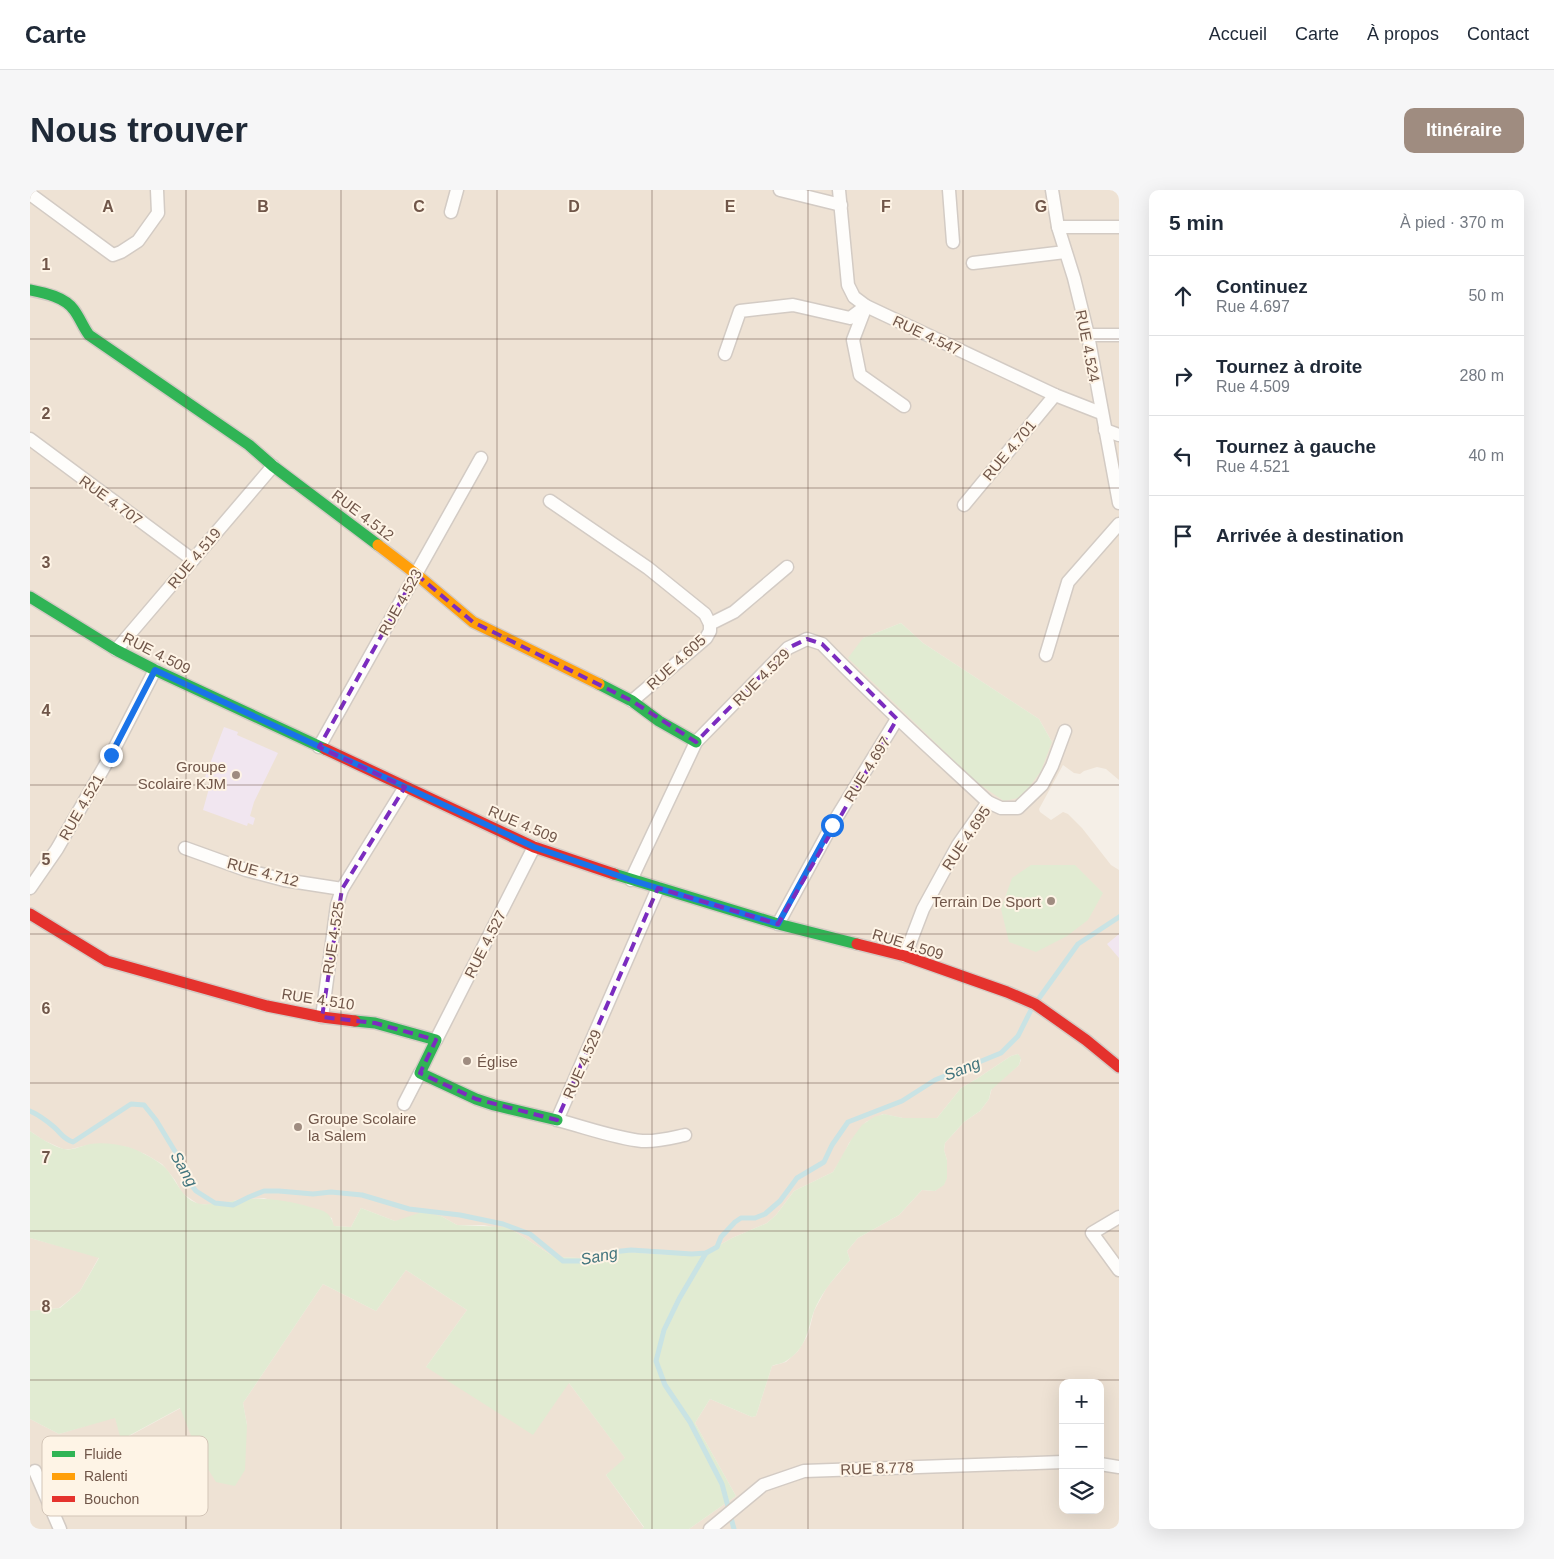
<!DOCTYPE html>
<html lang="fr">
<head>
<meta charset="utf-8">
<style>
  body { margin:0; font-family:Arial,sans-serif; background:#f6f6f7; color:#1f2937 }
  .controls { position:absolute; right:15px; bottom:15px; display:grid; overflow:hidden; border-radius:10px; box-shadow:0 5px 20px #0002 }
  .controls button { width:45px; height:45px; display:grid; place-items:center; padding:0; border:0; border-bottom:1px solid #e0e1e3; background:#fff; color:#1f2937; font:25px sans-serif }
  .stop { position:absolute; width:15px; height:15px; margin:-11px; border:4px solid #1a73e8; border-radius:50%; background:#fff }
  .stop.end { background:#1a73e8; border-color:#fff; box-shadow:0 1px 5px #0008 }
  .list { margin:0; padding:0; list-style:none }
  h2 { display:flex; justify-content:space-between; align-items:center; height:65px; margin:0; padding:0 20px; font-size:21px }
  h2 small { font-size:16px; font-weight:400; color:#747a83 }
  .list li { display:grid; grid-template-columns:32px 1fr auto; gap:15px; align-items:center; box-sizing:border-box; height:80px; padding:0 20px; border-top:1px solid #e0e1e3 }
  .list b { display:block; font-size:19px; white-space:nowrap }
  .list p { margin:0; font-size:16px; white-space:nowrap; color:#747a83 }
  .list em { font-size:16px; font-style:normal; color:#747a83 }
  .icon { flex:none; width:28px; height:28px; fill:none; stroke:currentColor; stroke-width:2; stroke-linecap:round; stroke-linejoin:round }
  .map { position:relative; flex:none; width:1089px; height:1339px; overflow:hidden; border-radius:10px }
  header { display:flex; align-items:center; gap:30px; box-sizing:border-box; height:70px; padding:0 25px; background:#fff; border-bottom:1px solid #e0e1e3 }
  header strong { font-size:24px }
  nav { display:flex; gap:28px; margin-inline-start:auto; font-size:18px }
  .intro { display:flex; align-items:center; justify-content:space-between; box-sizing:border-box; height:120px; padding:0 30px }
  h1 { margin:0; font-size:35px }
  .button { padding:12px 22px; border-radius:10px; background:#9f8c80; color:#fff; font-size:18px; font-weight:700 }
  main { display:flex; gap:30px; padding:0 30px }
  aside { flex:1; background:#fff; border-radius:10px; box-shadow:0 5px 20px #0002 }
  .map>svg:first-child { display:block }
  .residential { fill:#eee2d4; fill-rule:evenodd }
  .education { fill:#f1e6f0 }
  .green { fill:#e1ebd2 }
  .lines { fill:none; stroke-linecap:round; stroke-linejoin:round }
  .stream { stroke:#c9e3e4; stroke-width:5 }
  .street-casing { stroke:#d3cbc4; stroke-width:15 }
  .fast-casing { stroke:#d4cbc4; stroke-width:14 }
  .slow-casing { stroke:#d4cbc4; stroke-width:14 }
  .jam-casing { stroke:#d4cbc4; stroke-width:14 }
  .street { stroke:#fefdfb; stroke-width:12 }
  .fast { stroke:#30b455; stroke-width:11 }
  .slow { stroke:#ff9f0a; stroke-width:11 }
  .jam { stroke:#e5322d; stroke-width:11 }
  .route { stroke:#1a73e8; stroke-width:6 }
  .marked { fill:none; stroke:#7b2cbf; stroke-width:4; stroke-dasharray:10 6; stroke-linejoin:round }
  .grid { fill:none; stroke:#705649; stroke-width:1; stroke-opacity:0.55 }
  .poi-dot { fill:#9f8c80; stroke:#fef4e6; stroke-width:2 }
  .labels { text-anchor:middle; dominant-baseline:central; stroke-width:4; stroke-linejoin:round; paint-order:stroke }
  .street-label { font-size:15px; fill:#705649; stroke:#fef4e6 }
  .poi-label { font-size:15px; fill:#705649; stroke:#fef4e6; text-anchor:end }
  .water-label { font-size:16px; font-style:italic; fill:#41747d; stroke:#fef4e6 }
  .key { fill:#fef4e6; stroke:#d3c5b7; stroke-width:1 }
  .key-label { font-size:14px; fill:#705649 }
  .grid-label { font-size:16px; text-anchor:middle; font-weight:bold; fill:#705649; stroke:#fef4e6; stroke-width:4; stroke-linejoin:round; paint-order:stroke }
</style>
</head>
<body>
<header>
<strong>Carte</strong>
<nav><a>Accueil</a><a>Carte</a><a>À propos</a><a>Contact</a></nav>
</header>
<div class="intro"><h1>Nous trouver</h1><a class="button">Itinéraire</a></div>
<main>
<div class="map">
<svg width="1089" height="1339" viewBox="0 0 1089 1339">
  <rect width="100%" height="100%" fill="#f5efe7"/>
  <!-- residential -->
  <g class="residential">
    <path d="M0,0H1089V590L1076,579L1067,577L1054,581L1050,584L1044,583L1033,575L1009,619L1010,622L1021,630L1033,622L1038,624L1052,638L1081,675L1089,680V1339H659L706,1306L665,1233L680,1209L722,1227L726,1226L742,1176L756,1172L768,1161L778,1145L784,1121L797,1097L820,1070L817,1061L828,1048L869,1025L892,1000L905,1001L914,994L917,987V970L914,960L915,953L934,932L950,921L959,909L962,898L989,875L991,870L988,864L981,866L948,888L931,898L907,928H873L853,924L836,932L819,953L814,964L803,982L764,1001L746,1025L737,1033L702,1048L674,1064L641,1065L595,1062L550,1068L529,1067L521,1065L484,1041L454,1035H427L411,1026L365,1031L331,1018L321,1037L303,1036L302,1028L234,1008L207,1010L187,1015L168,1014L152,1003L145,990L132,974L115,964L97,957L62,954L41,959H33L13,950L0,941ZM871,433L893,453L1009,529L1022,552L833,448ZM1033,1193H1070V1320H1033Z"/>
    <polygon points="0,1048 69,1067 50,1101 29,1118 0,1121"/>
    <polygon points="376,1080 437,1120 396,1177 539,1193 596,1269 576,1285 614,1338 612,1339 0,1339 0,1229 29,1244 85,1227 92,1250 151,1218 168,1263 217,1235 213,1213 293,1094 346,1121"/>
  </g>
  <!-- education -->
  <g class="education">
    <polygon points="194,537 208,542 207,545 248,563 224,612 220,626 225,628 223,635 218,633 217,636 173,620 181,591 175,587"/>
    <polygon points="1089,744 1089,768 1077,754"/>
  </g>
  <!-- green -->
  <g class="green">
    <polygon points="871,433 893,453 1009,529 1022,552 1011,581 992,607 974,611 946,592 818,468 833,448"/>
    <polygon points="1001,675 1045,675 1073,703 1058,730 1037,746 1006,762 979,752 971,719 982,688"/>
    <path d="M988,864L991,868L989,875L961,900L959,909L950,921L934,932L915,953L914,960L917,970V988L914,995L905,1001L892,1000L869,1025L828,1048L817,1061L820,1070C806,1086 792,1101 784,1121C777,1141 777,1158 756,1171C752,1174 746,1174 742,1176L726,1226L722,1227L680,1209L665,1233L706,1306L659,1339H612L614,1337L576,1285L595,1268L539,1193L503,1245L396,1177L437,1120L376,1080L346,1121L293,1094L213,1213L217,1235L215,1280L205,1296L186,1292L168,1263L150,1218L91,1250L85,1228L29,1244L0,1229V1121L30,1118L50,1101L69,1068L0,1048V941C10,948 22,956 34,959C42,961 51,956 60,954C72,952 86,954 98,957C108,960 123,968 131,974C146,985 150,1011 171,1014C184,1015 195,1012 208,1010C233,1007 256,1010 280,1017C294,1021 300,1021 304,1036L321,1037L331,1018L365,1031L392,1022L411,1026L427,1035L474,1037L484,1041L521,1065L529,1067L550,1068L595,1062L641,1065L674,1064L702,1048L737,1033L746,1025L764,1001L803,982L821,950L832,935L844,927L854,924L873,928H907L931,898L948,888L981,866Z"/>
  </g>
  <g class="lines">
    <!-- stream -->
    <g class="stream">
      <path d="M0,921C9,925 17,931 24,937C32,944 32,948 43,952L101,914L114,915L126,930L146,963L155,987L166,1001L185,1013L203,1015L219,1007L234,1001H249L283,1004L301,1002L332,1005L379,1019L430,1025L473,1034L500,1044L533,1071H558L582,1062L601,1060L662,1064L676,1063L687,1057L691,1047L705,1032L711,1028H725L735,1024L750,1011L767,988L794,972L802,955L818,932L872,911L905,890L971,863L988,846L1002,818L1048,754L1089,727"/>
      <polyline points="676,1063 649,1109 634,1140 626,1171 635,1195 660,1232 692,1294 704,1339"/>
    </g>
    <defs>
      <g id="street">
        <polyline points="750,0 811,15"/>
        <polyline points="809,0 818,95 824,107 836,116 1025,205 1071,223"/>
        <polyline points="919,0 923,52"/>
        <polyline points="1022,0 1028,37 1044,88 1058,145 1089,313"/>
        <polyline points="0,4 83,65 91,62 108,51 128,23 127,0"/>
        <polyline points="421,22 427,0"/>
        <polyline points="1028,37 1089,37"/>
        <polyline points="943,73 1035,62"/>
        <polyline points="1058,145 1089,145"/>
        <polyline points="695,164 710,121 763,115 820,128 836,116 823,150 830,185 874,216"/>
        <polyline points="1075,240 1089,245"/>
        <polyline points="0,249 163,370"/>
        <polyline points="520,311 618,378 675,424 680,434"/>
        <polyline points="934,315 1025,205"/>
        <polyline points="86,460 243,276"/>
        <polyline points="1016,465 1038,392 1089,334"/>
        <polyline points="602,511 676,448 680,441 680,434 704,422 757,377"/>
        <polyline points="289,557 451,268"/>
        <polyline points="155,658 216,680 254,690 312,699"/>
        <path d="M601,690L666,552L758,458L777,449L792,454C845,509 902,560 958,612"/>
        <polyline points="0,698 27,659 81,565 125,480"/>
        <path d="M628,698L527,930C555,937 584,948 612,951C627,952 641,948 655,945"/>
        <polyline points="748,734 802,635 867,529"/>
        <polyline points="875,766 893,719 928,655 958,612 971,618 988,618 1012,595 1022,576 1035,541"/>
        <polyline points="292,827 307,715 312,699 375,597"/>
        <polyline points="406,850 504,657"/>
        <polyline points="374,914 390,883"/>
        <polyline points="1089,1027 1062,1043 1089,1080"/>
        <polyline points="1070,1274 1089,1277"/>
        <polyline points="5,1281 30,1339"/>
        <polyline points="680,1339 733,1295 774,1281 1033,1272"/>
      </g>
      <g id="fast">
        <path d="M0,100C15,103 35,107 44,120C50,128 53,137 59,145L219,255L243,276L348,355"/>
        <polyline points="0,407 86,460 125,480 295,559"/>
        <polyline points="569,494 602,511 629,531 666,552"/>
        <polyline points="584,684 748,734 827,754"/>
        <polyline points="325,831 345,833 406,850 390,883 446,909 464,915 527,930"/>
      </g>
      <polyline id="slow" points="348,355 386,384 443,432 569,494"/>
      <g id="jam">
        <polyline points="295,559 504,657 584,684"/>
        <polyline points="0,724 77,771 237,816 292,827 325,831"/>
        <polyline points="827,754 875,766 977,802 1005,814 1056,850 1089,877"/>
      </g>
    </defs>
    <!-- street casing -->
    <use href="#street" class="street-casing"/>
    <!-- fast casing -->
    <use href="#fast" class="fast-casing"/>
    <!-- slow casing -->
    <use href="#slow" class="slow-casing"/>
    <!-- jam casing -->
    <use href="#jam" class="jam-casing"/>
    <!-- street -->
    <use href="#street" class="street"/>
    <!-- fast -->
    <use href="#fast" class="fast"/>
    <!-- slow -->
    <use href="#slow" class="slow"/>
    <!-- jam -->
    <use href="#jam" class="jam"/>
  </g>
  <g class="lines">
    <!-- route -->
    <polyline class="route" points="81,565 125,480 504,657 601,690 748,734 802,635"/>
  </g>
  <!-- marked area -->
  <path class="marked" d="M386,384L443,432L602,511L666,552L758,458L777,449L792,454L867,529L748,734L628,698L527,930L446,909L390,883L406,850L345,833L292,827L312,699L375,597L289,557Z"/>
  <!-- grid -->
  <path class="grid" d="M156,0V1339M311,0V1339M467,0V1339M622,0V1339M778,0V1339M933,0V1339M0,149H1089M0,298H1089M0,446H1089M0,595H1089M0,744H1089M0,893H1089M0,1041H1089M0,1190H1089"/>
  <!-- markers -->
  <g class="poi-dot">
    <circle cx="206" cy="585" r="5"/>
    <circle cx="1021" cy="711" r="5"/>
    <circle cx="437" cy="871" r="5"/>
    <circle cx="268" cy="937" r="5"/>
  </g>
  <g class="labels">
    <!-- street labels -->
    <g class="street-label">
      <text transform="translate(897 145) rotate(25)">RUE 4.547</text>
      <text transform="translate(1058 156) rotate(79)">RUE 4.524</text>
      <text transform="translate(979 260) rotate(-50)">RUE 4.701</text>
      <text transform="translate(81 310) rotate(36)">RUE 4.707</text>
      <text transform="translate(333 325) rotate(37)">RUE 4.512</text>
      <text transform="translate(164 368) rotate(-50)">RUE 4.519</text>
      <text transform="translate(370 412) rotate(-61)">RUE 4.523</text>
      <text transform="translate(127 463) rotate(27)">RUE 4.509</text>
      <text transform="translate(646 472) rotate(-42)">RUE 4.605</text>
      <text transform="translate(731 487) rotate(-45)">RUE 4.529</text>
      <text transform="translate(837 579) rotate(-58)">RUE 4.697</text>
      <text transform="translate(51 617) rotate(-60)">RUE 4.521</text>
      <text transform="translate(493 634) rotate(23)">RUE 4.509</text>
      <text transform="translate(936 648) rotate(-56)">RUE 4.695</text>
      <text transform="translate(233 682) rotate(15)">RUE 4.712</text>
      <text transform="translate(303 748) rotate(-81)">RUE 4.525</text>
      <text transform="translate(455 754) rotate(-63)">RUE 4.527</text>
      <text transform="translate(878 754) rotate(17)">RUE 4.509</text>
      <text transform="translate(288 809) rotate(9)">RUE 4.510</text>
      <text transform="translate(552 874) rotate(-66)">RUE 4.529</text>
      <text transform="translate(847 1278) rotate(-2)">RUE 8.778</text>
    </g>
    <!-- poi labels -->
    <g class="poi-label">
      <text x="196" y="576">Groupe<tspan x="196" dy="17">Scolaire KJM</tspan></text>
      <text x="1011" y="711">Terrain De Sport</text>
      <text x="447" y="871" text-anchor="start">Église</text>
      <text x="278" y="928" text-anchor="start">Groupe Scolaire<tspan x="278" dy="17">la Salem</tspan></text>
    </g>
    <!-- water labels -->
    <g class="water-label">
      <text transform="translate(932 879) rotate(-22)">Sang</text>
      <text transform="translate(154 979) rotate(60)">Sang</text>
      <text transform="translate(569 1066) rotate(-11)">Sang</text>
    </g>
  </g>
  <!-- legend -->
  <rect x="12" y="1246" width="166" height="80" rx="8" class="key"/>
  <rect x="22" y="1261" width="23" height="6" fill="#30b455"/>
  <rect x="22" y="1283" width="23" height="7" fill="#ff9f0a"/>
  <rect x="22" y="1306" width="23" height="6" fill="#e5322d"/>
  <g class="key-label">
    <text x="54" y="1269">Fluide</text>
    <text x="54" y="1291">Ralenti</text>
    <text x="54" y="1314">Bouchon</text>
  </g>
  <g class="grid-label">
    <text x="78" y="22">A</text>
    <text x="233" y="22">B</text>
    <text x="389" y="22">C</text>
    <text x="544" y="22">D</text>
    <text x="700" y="22">E</text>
    <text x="856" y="22">F</text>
    <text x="1011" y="22">G</text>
    <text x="16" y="80">1</text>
    <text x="16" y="229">2</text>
    <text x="16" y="378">3</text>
    <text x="16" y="526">4</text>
    <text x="16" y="675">5</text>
    <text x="16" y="824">6</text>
    <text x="16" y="973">7</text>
    <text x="16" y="1122">8</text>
  </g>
</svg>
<div class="controls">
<button>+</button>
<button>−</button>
<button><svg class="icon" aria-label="layers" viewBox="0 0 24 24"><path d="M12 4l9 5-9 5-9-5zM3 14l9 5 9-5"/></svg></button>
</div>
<div class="stop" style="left:802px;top:635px"></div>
<div class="stop end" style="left:81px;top:565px"></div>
</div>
<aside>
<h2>5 min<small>À pied · 370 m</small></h2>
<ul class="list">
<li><svg class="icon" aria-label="ahead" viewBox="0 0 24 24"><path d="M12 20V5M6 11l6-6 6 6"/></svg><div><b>Continuez</b><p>Rue 4.697</p></div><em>50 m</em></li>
<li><svg class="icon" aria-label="right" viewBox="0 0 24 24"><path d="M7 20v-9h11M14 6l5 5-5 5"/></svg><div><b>Tournez à droite</b><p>Rue 4.509</p></div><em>280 m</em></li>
<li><svg class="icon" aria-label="left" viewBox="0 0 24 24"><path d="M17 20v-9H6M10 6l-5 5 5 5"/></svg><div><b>Tournez à gauche</b><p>Rue 4.521</p></div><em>40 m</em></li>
<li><svg class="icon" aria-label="arrive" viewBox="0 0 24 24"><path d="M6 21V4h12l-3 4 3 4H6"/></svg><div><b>Arrivée à destination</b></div></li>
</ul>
</aside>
</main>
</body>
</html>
